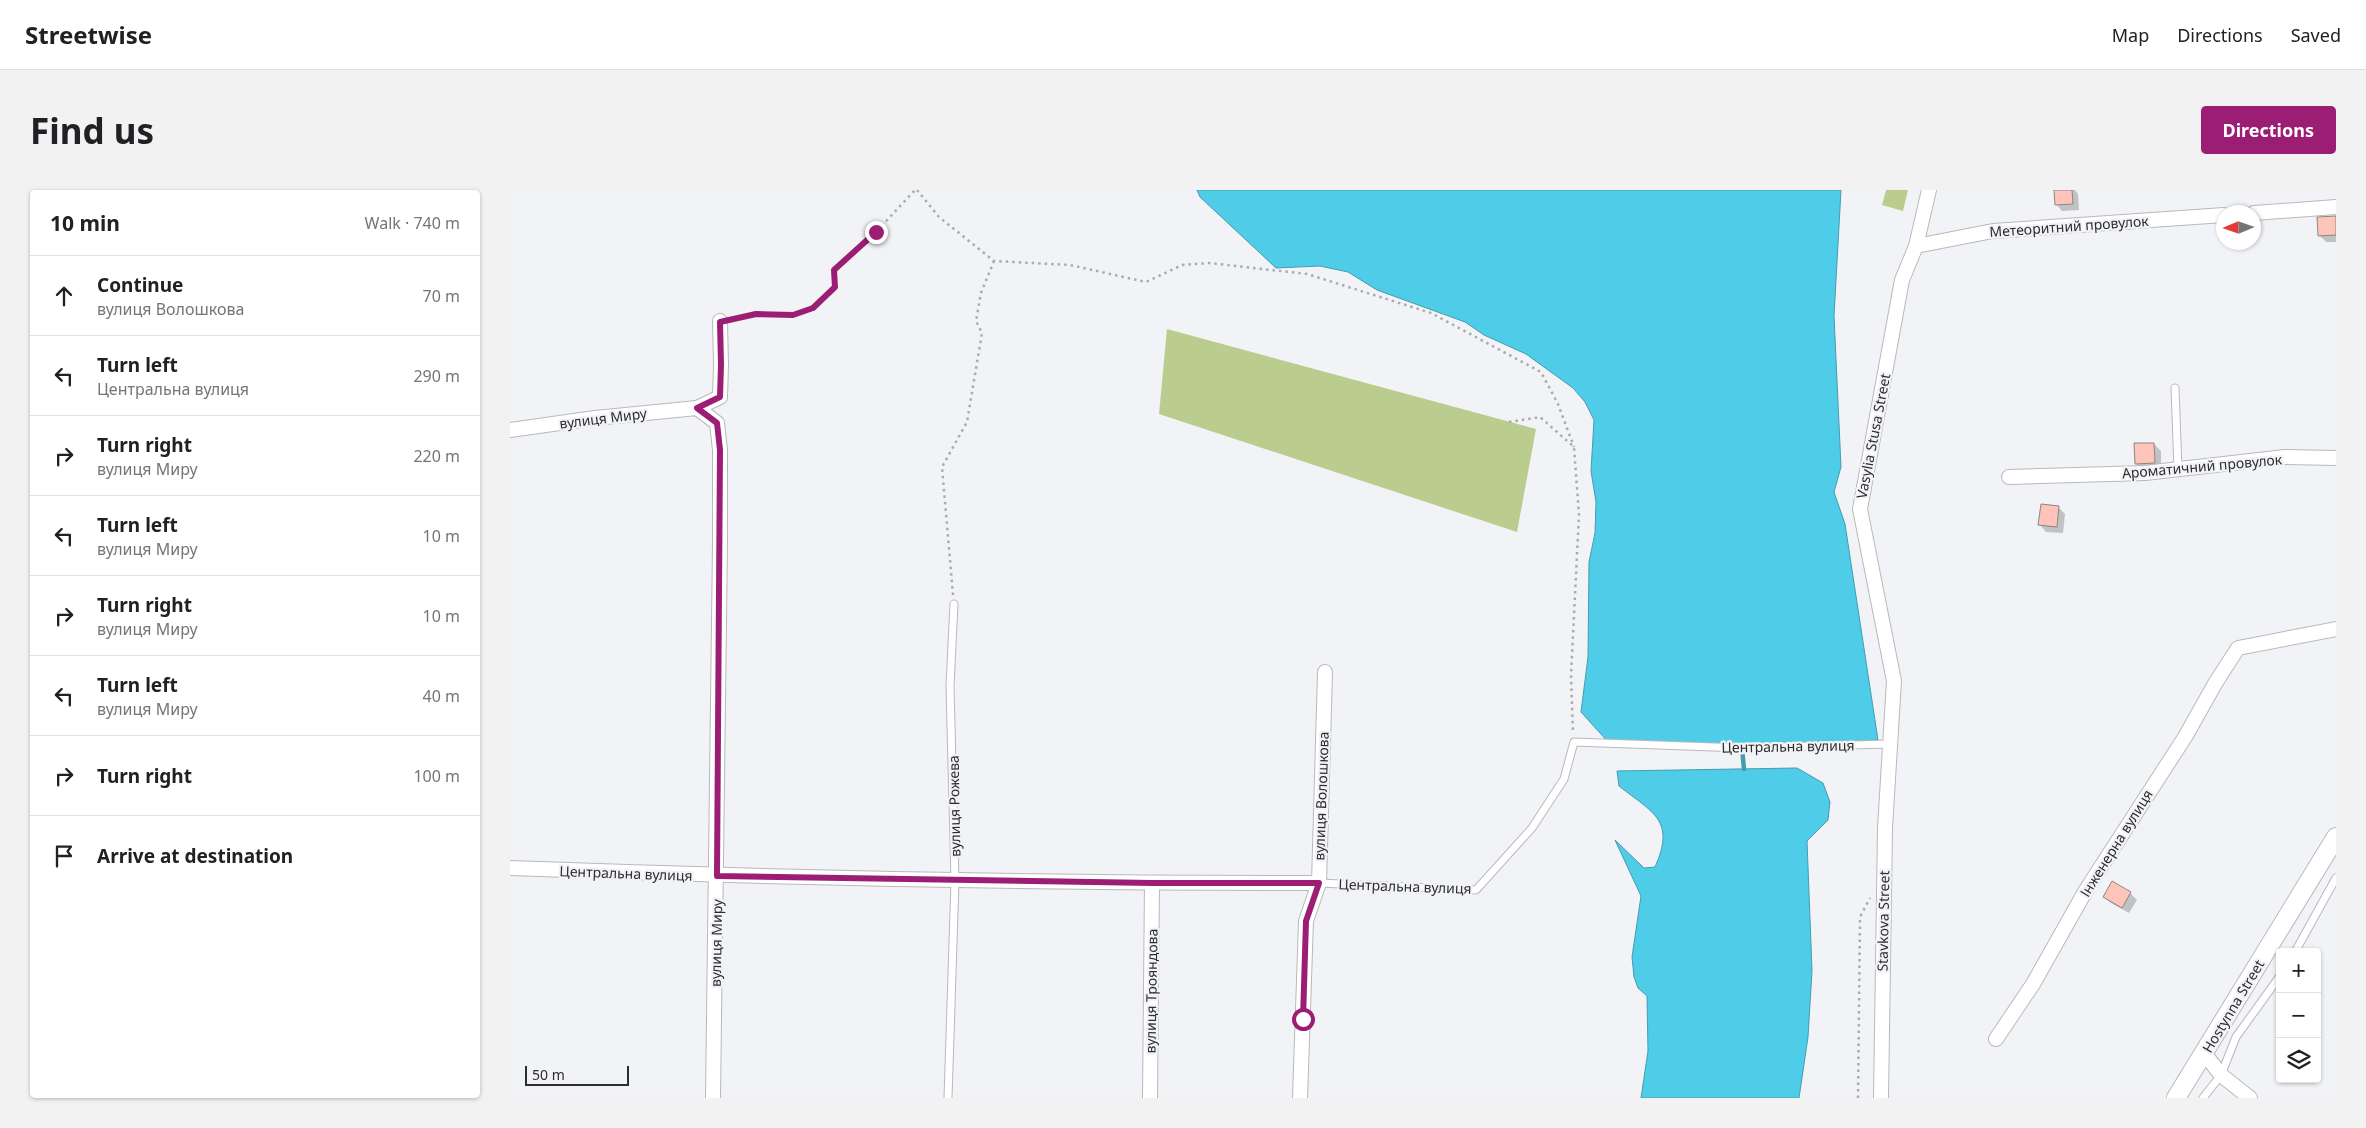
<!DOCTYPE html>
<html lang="en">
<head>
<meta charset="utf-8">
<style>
  body { margin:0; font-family:"Noto Sans",sans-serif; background:#f2f2f2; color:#202124 }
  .controls { position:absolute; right:15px; bottom:15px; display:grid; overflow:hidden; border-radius:5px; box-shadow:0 1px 4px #0004 }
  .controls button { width:45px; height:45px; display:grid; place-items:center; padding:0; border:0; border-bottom:1px solid #e0e0e0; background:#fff; color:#202124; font:25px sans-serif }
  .compass { position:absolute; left:1706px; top:15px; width:45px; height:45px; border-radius:50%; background:#fff; box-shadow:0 1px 4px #0004; rotate:268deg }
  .scale { position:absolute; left:15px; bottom:12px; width:104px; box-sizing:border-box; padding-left:5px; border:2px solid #2d2d2e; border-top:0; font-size:14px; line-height:18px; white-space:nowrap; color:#2d2d2e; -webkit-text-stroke:4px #f2f3f6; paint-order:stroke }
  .stop { position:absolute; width:15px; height:15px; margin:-11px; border:4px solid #9c1e74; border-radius:50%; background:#fff }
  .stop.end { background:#9c1e74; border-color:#fff; box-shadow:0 1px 5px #0008 }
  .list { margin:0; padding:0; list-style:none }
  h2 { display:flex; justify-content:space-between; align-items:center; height:65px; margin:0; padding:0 20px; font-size:21px }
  h2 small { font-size:16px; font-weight:400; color:#757577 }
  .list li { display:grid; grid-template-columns:32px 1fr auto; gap:15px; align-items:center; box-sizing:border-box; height:80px; padding:0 20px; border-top:1px solid #e0e0e0 }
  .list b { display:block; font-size:19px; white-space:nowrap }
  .list p { margin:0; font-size:16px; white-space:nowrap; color:#757577 }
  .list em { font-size:16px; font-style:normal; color:#757577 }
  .icon { flex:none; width:28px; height:28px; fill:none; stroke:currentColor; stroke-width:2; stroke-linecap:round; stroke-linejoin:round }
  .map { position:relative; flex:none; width:1826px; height:908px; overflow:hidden; border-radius:5px }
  header { display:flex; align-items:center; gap:30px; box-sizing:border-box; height:70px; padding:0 25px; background:#fff; border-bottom:1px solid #e0e0e0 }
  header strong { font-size:24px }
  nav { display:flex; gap:28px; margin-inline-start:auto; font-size:18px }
  .intro { display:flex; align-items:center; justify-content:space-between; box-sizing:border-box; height:120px; padding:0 30px }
  h1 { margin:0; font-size:35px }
  .button { padding:12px 22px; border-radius:5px; background:#9c1e74; color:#fff; font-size:18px; font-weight:700 }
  main { display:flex; gap:30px; padding:0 30px }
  aside { flex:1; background:#fff; border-radius:5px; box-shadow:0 1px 4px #0004 }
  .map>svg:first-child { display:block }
  .green { fill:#bacd8f }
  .water { fill:#4fcce8; stroke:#459cb0 }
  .shadow { fill:#0003 }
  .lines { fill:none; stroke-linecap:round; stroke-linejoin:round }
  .stream { stroke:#459cb0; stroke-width:4.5 }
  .building { fill:#ffc4b9; stroke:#898685 }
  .service-casing { stroke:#b8b9bb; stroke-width:9 }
  .minor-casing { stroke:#b8b9bb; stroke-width:16 }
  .tertiary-casing { stroke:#b8b9bb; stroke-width:20 }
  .path { stroke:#aaabad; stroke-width:2.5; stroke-dasharray:2.5 4; stroke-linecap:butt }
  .service { stroke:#fff; stroke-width:7 }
  .minor { stroke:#fff; stroke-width:14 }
  .tertiary { stroke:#fff; stroke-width:18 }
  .route { stroke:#9c1e74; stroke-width:6 }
  .labels { text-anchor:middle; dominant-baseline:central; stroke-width:4.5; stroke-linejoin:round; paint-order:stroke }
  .street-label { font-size:14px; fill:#2d2d2e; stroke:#f2f3f6 }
</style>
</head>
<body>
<header>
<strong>Streetwise</strong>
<nav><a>Map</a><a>Directions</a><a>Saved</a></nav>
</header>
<div class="intro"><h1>Find us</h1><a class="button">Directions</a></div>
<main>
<aside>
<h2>10 min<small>Walk · 740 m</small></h2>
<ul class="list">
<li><svg class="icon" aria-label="ahead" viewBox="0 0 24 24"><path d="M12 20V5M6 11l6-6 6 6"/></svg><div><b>Continue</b><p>вулиця Волошкова</p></div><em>70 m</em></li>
<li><svg class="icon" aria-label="left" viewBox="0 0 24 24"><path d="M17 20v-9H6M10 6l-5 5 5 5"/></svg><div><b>Turn left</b><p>Центральна вулиця</p></div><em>290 m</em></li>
<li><svg class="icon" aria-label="right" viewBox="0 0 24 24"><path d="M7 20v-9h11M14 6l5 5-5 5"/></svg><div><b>Turn right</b><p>вулиця Миру</p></div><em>220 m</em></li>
<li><svg class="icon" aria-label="left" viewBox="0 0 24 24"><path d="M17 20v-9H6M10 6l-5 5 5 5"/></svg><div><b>Turn left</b><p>вулиця Миру</p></div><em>10 m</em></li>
<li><svg class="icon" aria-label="right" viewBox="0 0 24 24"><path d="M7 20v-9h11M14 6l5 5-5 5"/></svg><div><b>Turn right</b><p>вулиця Миру</p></div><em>10 m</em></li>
<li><svg class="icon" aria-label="left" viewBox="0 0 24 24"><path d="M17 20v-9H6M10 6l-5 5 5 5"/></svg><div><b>Turn left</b><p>вулиця Миру</p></div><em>40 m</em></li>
<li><svg class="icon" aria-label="right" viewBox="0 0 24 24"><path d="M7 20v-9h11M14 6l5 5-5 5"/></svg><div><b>Turn right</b></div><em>100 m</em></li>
<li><svg class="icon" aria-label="arrive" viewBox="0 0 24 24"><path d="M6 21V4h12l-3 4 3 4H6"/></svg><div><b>Arrive at destination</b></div></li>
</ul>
</aside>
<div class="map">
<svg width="1826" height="908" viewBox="0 0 1826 908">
  <rect width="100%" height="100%" fill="#f2f3f6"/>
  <!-- green -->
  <g class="green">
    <polygon points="1376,0 1398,0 1393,21 1372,15"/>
    <polygon points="657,139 1026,239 1007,342 649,224"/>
  </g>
  <!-- water -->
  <g class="water">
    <polygon points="687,0 1331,0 1324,126 1331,277 1324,302 1335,334 1368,550 1232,558 1099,553 1071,522 1078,467 1079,372 1085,343 1086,312 1081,281 1084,230 1075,212 1063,198 1016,164 974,145 955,132 867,100 838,82 810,76 766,78 690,7"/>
    <path d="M1287,578L1313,593L1320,612L1318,630L1297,651L1302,781L1298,847L1289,908H1131L1138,861L1137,806L1128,798L1124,787L1122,767L1131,706L1105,650L1134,678L1145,677C1166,630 1143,623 1109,596L1107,581Z"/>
  </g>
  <!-- shadow -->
  <g class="shadow">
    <polygon points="1546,0 1565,0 1568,4 1569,20 1552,21 1546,14"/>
    <polygon points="1826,27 1826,52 1816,52 1809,45"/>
    <polygon points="1644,254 1651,261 1651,279 1633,280 1626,274"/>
    <polygon points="1548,317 1555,324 1553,343 1536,342 1530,335"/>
    <polygon points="1620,703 1627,710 1619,723 1601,713 1594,707"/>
  </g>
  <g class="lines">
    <!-- stream -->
    <polyline class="stream" points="1232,558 1234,579"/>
  </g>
  <!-- building -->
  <g class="building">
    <polygon points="1544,0 1562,0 1563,14 1545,15"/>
    <polygon points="1826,26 1826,45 1808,46 1807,27"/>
    <polygon points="1624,253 1644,253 1645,273 1625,274"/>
    <polygon points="1531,314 1549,316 1547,337 1528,335"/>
    <polygon points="1602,691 1621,702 1612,718 1593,707"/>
  </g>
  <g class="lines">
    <defs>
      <g id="service">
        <polyline points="1665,198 1668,280"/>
        <polyline points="809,693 966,700 1022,638 1054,589 1064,552 1232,558 1379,554"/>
        <polyline points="1785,762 1826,688"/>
        <polyline points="438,908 445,691 440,496 444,414"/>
        <polyline points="1693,908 1711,885 1726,847 1770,786"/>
      </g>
      <g id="minor">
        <polyline points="1744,23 1826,17"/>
        <polyline points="1406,56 1483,41 1714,25"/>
        <polyline points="187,218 210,207 211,175 210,131"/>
        <polyline points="0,240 85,228 187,218 207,233 210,260 210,353 203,908"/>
        <polyline points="1499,287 1635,283 1775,267 1826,268"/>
        <path d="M0,678C270,688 539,693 809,693"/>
        <polyline points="1486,849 1523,794 1576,700 1675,547 1706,492 1728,458 1826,439"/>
        <polyline points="1694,863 1711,885 1740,908"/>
        <polyline points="640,908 642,693"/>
        <polyline points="790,908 796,731 809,693 815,482"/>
        <polyline points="1371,908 1375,638 1384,491 1350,319 1392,90 1406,56 1419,0"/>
      </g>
      <polyline id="tertiary" points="1666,908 1826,647"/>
    </defs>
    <!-- service casing -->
    <use href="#service" class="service-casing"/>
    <!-- minor casing -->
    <use href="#minor" class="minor-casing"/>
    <!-- tertiary casing -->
    <use href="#tertiary" class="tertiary-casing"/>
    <!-- path -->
    <g class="path">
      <polyline points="407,0 429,27 484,71 560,75 636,92 672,75 699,73 797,84 921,123 1031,182 1048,214 1064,257"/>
      <polyline points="222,129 246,124 283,125 303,118 325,97 324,80 366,42 405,0"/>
      <polyline points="999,232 1030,227 1064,257 1069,325 1061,485 1063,543"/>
      <polyline points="443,405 432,277 457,232 472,143 466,131 471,103 484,71"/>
      <polyline points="1348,908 1350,727 1360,708"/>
    </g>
    <!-- service -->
    <use href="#service" class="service"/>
    <!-- minor -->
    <use href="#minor" class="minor"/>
    <!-- tertiary -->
    <use href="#tertiary" class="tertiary"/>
  </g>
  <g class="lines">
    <!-- route -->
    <polyline class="route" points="366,42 324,80 325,97 303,118 283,125 246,124 210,132 211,175 210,207 187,218 207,233 210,260 207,686 642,693 809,693 796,731 793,829"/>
  </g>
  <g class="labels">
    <!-- street labels -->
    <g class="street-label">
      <text transform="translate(1559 36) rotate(-4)">Метеоритний провулок</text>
      <text transform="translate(93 228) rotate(-7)">вулиця Миру</text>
      <text transform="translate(1363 246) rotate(-79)">Vasylia Stusa Street</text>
      <text transform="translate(1692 276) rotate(-5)">Ароматичний провулок</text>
      <text transform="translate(1278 556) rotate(-1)">Центральна вулиця</text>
      <text transform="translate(811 606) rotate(-88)">вулиця Волошкова</text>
      <text transform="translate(444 616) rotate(-91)">вулиця Рожева</text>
      <text transform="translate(1606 653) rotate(-58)">Інженерна вулиця</text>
      <text transform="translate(116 683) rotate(2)">Центральна вулиця</text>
      <text transform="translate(895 696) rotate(2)">Центральна вулиця</text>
      <text transform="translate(1373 731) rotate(-89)">Stavkova Street</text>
      <text transform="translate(206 753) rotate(-89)">вулиця Миру</text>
      <text transform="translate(641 801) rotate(-89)">вулиця Трояндова</text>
      <text transform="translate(1723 816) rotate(-59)">Hostynna Street</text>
    </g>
  </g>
</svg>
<div class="controls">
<button>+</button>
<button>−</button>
<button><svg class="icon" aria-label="layers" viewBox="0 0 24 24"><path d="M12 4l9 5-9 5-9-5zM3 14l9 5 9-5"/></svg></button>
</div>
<svg class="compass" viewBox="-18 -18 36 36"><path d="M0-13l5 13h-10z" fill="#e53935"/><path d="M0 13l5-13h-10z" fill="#757577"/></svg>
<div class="scale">50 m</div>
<div class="stop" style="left:793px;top:829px"></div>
<div class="stop end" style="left:366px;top:42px"></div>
</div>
</main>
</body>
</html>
